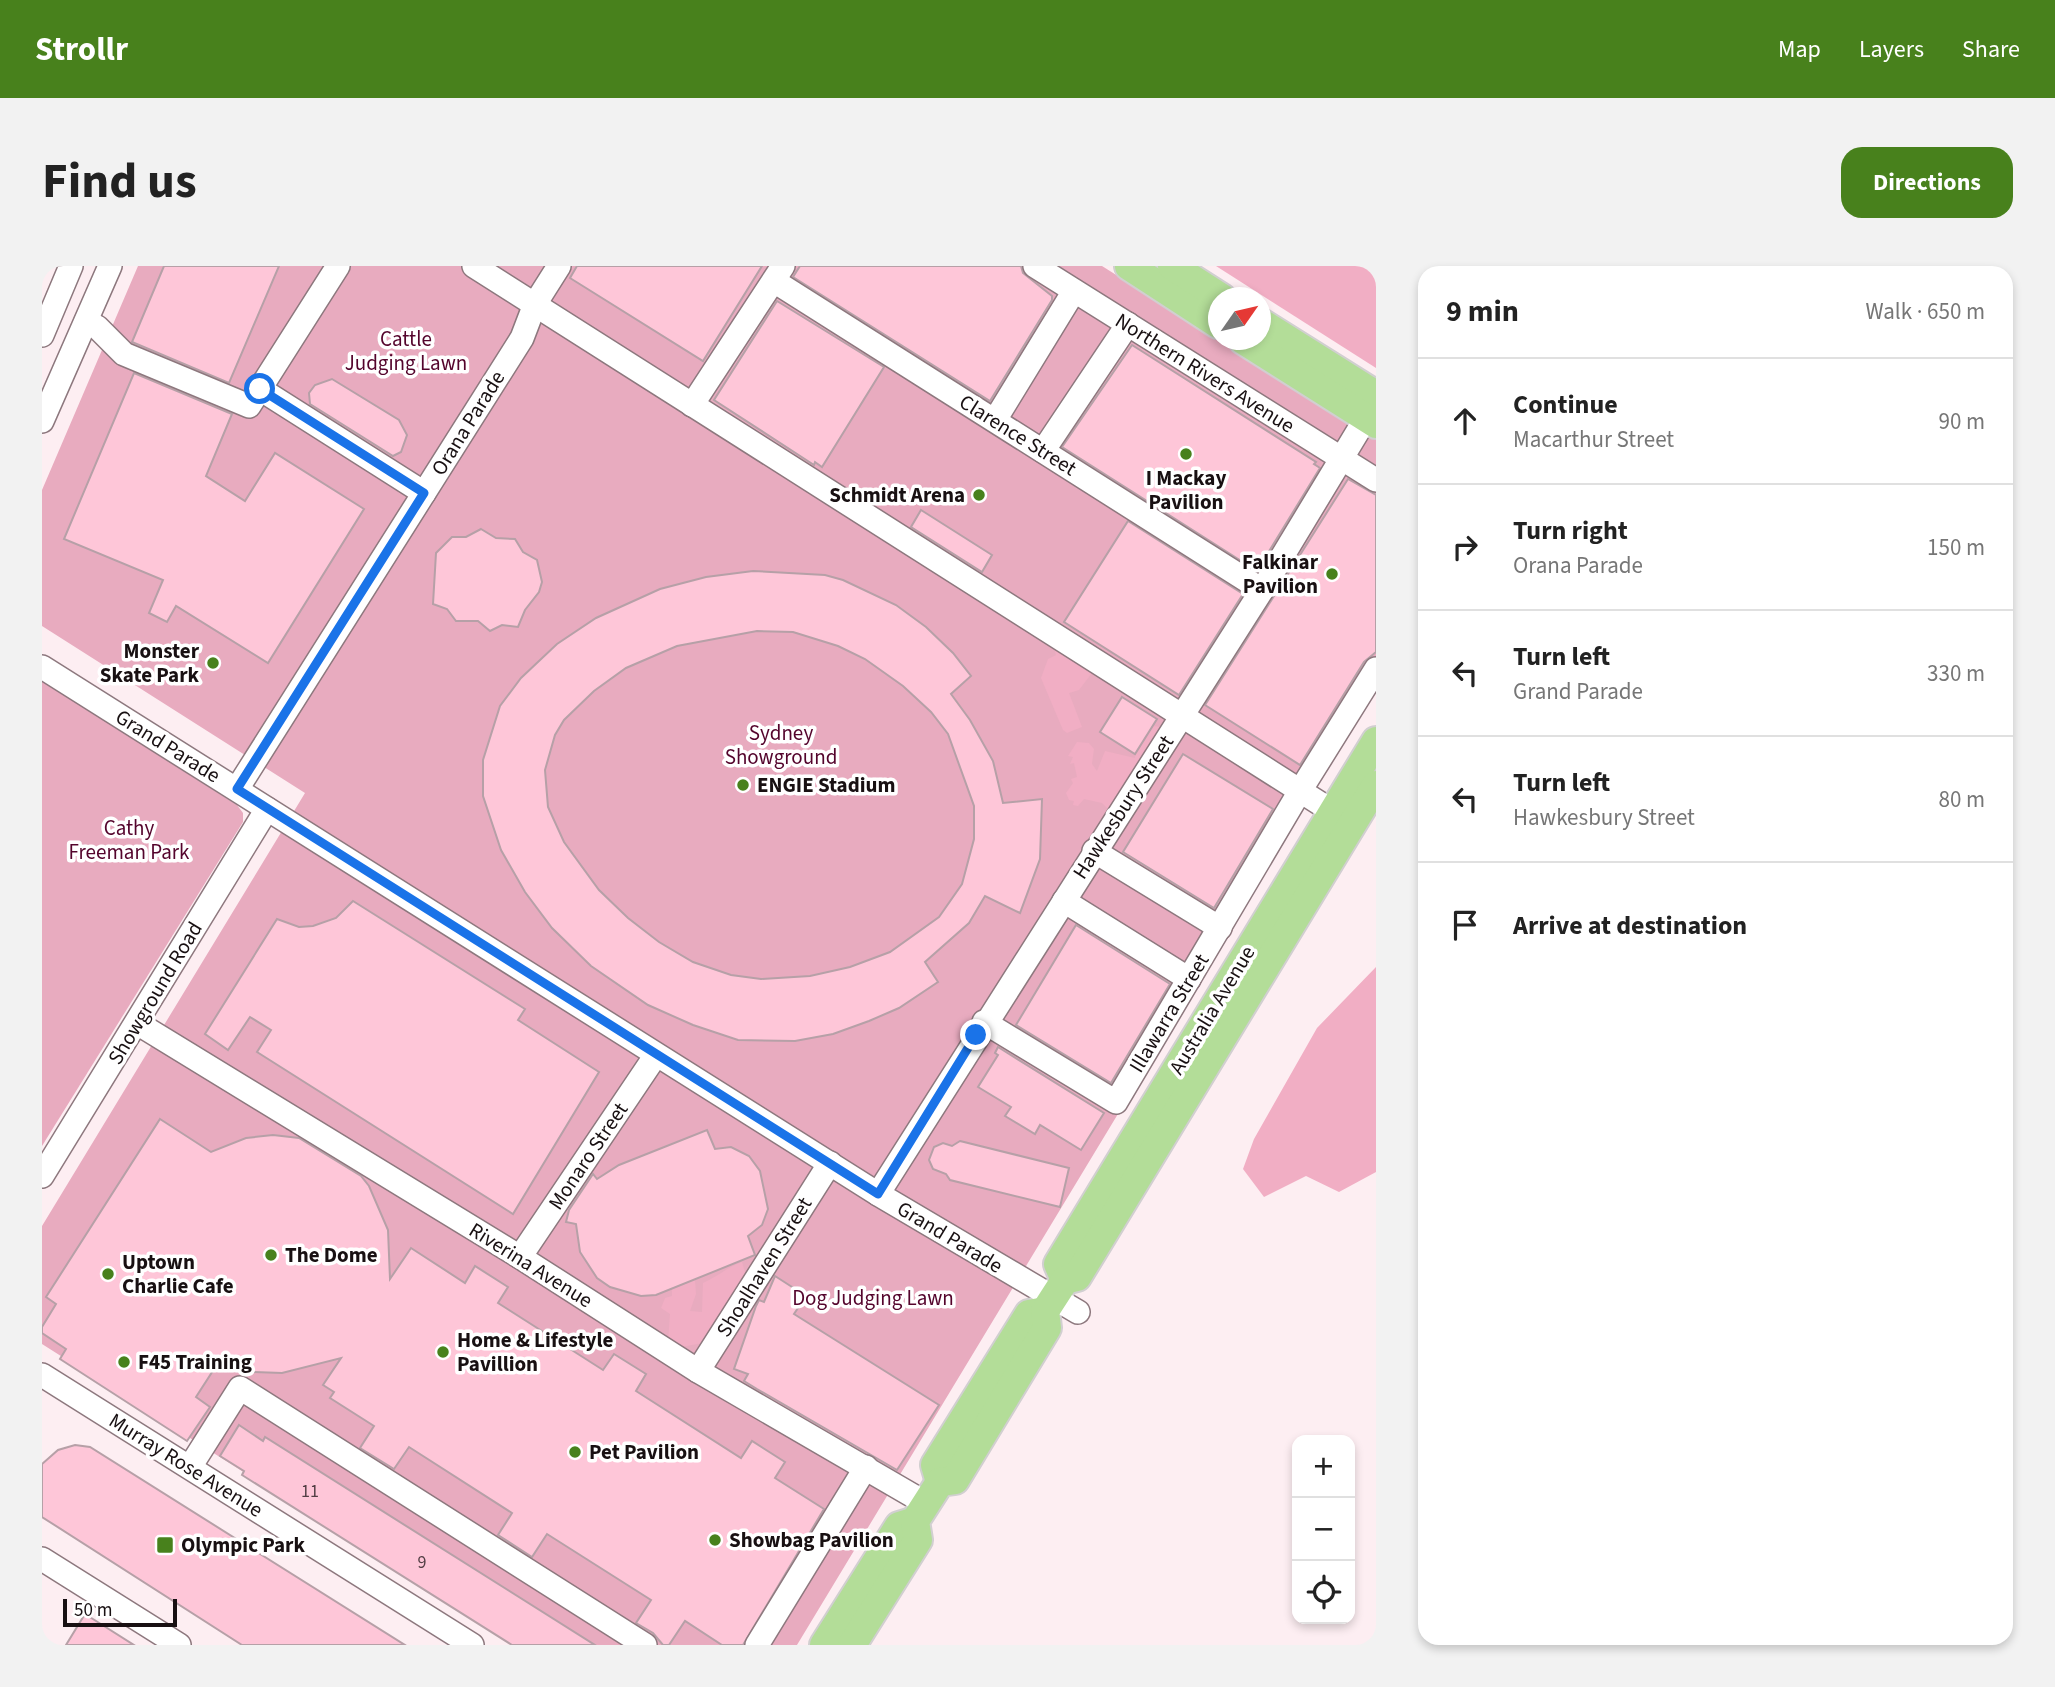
<!DOCTYPE html>
<html lang="en">
<head>
<meta charset="utf-8">
<style>
  body { margin:0; font-family:"Source Sans 3",sans-serif; background:#f2f2f2; color:#222 }
  .controls { position:absolute; right:21px; bottom:21px; display:grid; overflow:hidden; border-radius:14px; box-shadow:0 4px 10px #0003 }
  .controls button { width:63px; height:63px; display:grid; place-items:center; padding:0; border:0; border-bottom:2px solid #e0e0e0; background:#fff; color:#222; font:35px sans-serif }
  .compass { position:absolute; left:1166px; top:21px; width:63px; height:63px; border-radius:50%; background:#fff; box-shadow:0 4px 10px #0003; rotate:56deg }
  .scale { position:absolute; left:21px; bottom:18px; width:114px; box-sizing:border-box; padding-left:7px; border:4px solid #181012; border-top:0; font-size:19px; line-height:24px; white-space:nowrap; color:#181012; -webkit-text-stroke:5px #fff; paint-order:stroke }
  .stop { position:absolute; width:21px; height:21px; margin:-16px; border:5px solid #1a73e8; border-radius:50%; background:#fff }
  .stop.end { background:#1a73e8; border-color:#fff; box-shadow:0 2px 7px #0008 }
  .list { margin:0; padding:0; list-style:none }
  h2 { display:flex; justify-content:space-between; align-items:center; height:91px; margin:0; padding:0 28px; font-size:30px }
  h2 small { font-size:23px; font-weight:400; color:#767676 }
  .list li { display:grid; grid-template-columns:46px 1fr auto; gap:21px; align-items:center; box-sizing:border-box; height:126px; padding:0 28px; border-top:2px solid #e0e0e0 }
  .list b { display:block; font-size:26px; white-space:nowrap }
  .list p { margin:0; font-size:23px; white-space:nowrap; color:#767676 }
  .list em { font-size:23px; font-style:normal; color:#767676 }
  .icon { flex:none; width:38px; height:38px; fill:none; stroke:currentColor; stroke-width:2; stroke-linecap:round; stroke-linejoin:round }
  .map { position:relative; flex:none; width:1334px; height:1379px; overflow:hidden; border-radius:21px }
  header { display:flex; align-items:center; gap:42px; box-sizing:border-box; height:98px; padding:0 35px; background:#48811c; color:#fff }
  header strong { font-size:33px }
  nav { display:flex; gap:38px; margin-inline-start:auto; font-size:24px }
  .intro { display:flex; align-items:center; justify-content:space-between; box-sizing:border-box; height:168px; padding:0 42px }
  h1 { margin:0; font-size:49px }
  .button { padding:18px 32px; border-radius:21px; background:#48811c; color:#fff; font-size:24px; font-weight:700 }
  main { display:flex; gap:42px; padding:0 42px }
  aside { flex:1; background:#fff; border-radius:21px; box-shadow:0 4px 10px #0003 }
  .map>svg:first-child { display:block }
  .green { fill:#e8abbf }
  .forest { fill:#f1aec4 }
  .building { fill:#fec6d8; stroke:#b6a0a7; stroke-width:2; fill-rule:evenodd }
  .lines { fill:none; stroke-linecap:round; stroke-linejoin:round }
  .minor-casing { stroke:#8d787e; stroke-width:26 }
  .major-casing { stroke:#d1cfd0; stroke-width:32 }
  .minor { stroke:#fff; stroke-width:23 }
  .major { stroke:#b3dd98; stroke-width:28 }
  .route { stroke:#1a73e8; stroke-width:9 }
  .poi-dot { fill:#48811c; stroke:#fff; stroke-width:2.5 }
  .labels { text-anchor:middle; dominant-baseline:central; stroke-width:7; stroke-linejoin:round; paint-order:stroke }
  .number-label { font-size:18px; fill:#523e44 }
  .park-label { font-size:21px; fill:#54042c; stroke:#fff }
  .street-label { font-size:21px; fill:#181012; stroke:#fff }
  .poi-label { font-size:21px; font-weight:bold; fill:#181012; stroke:#fff; text-anchor:start }
</style>
</head>
<body>
<header>
<strong>Strollr</strong>
<nav><a>Map</a><a>Layers</a><a>Share</a></nav>
</header>
<div class="intro"><h1>Find us</h1><a class="button">Directions</a></div>
<main>
<div class="map">
<svg width="1334" height="1379" viewBox="0 0 1334 1379">
  <rect width="100%" height="100%" fill="#fdeef2"/>
  <!-- green -->
  <g class="green">
    <polygon points="96,0 1060,0 1334,173 1334,421 755,1379 474,1379 0,1078 0,960 263,527 0,360 0,224"/>
    <polygon points="0,415 195,539 201,547 201,556 0,880"/>
  </g>
  <!-- forest -->
  <g class="forest">
    <polygon points="1174,0 1334,0 1334,102"/>
    <polygon points="1023,381 1053,403 1037,424 1027,427 1040,461 1025,467 1021,464 999,412 1006,393 1014,389 1013,385"/>
    <polygon points="1111,460 1128,462 1070,547 1060,537 1042,533 1036,540 1031,539 1032,535 1027,534 1024,527 1031,517 1029,513 1035,511 1032,497 1028,498 1031,491 1026,490 1035,476 1047,477 1052,483 1050,498 1055,505 1063,485 1093,492 1092,477"/>
    <polygon points="1334,701 1334,906 1297,926 1264,910 1222,931 1201,903 1212,873 1275,762"/>
    <path d="M700,996L705,1013L666,1076L639,1081L626,1076L628,1048L619,1042L623,1032L630,1030V1023L653,1014L654,1028L648,1045L660,1046L661,1017C675,1011 684,1002 700,996Z"/>
  </g>
  <!-- building -->
  <g class="building">
    <polygon points="122,0 237,0 187,117 90,76"/>
    <polygon points="535,0 720,0 661,95 528,12"/>
    <polygon points="758,0 979,0 981,7 1010,30 1010,34 948,135 751,11"/>
    <polygon points="735,35 842,101 780,201 773,196 772,199 672,134"/>
    <polygon points="1090,79 1274,196 1272,198 1278,202 1215,305 1020,181"/>
    <polygon points="92,107 190,148 164,210 203,235 233,187 322,243 226,397 134,340 125,356 107,347 121,314 22,273"/>
    <polygon points="290,113 357,154 365,169 359,186 351,190 268,138 267,127 273,119"/>
    <polygon points="1306,213 1334,229 1334,386 1322,396 1258,499 1163,439"/>
    <polygon points="879,244 950,289 940,306 869,261"/>
    <polygon points="1086,255 1201,328 1137,429 1022,356"/>
    <polygon points="439,263 454,272 473,273 481,286 495,294 500,316 497,326 483,344 476,361 460,359 448,365 436,355 414,355 405,343 391,338 394,287 410,271 424,271"/>
    <path d="M711,305L783,309L801,314L854,339L884,361L911,387L929,410L909,428L928,454L951,495L961,537L1000,533L998,593L978,647L943,630L927,657L883,696L896,716L857,742L827,755L791,768L753,775L696,774L651,759L606,739L549,700L510,662L483,626L459,584L441,530V494L458,440L479,412L515,378L554,352L618,323L664,311ZM715,365L751,366L796,380L823,393L861,420L889,446L906,468L932,540V573L920,618L897,651L848,686L808,701L768,710L719,713L689,709L651,696L617,676L586,652L557,624L522,576L506,541L503,504L513,469L522,454L552,425L584,402L635,380Z"/>
    <polygon points="1080,431 1115,453 1093,488 1058,466"/>
    <polygon points="1141,488 1231,543 1172,642 1081,586"/>
    <polygon points="311,635 483,743 476,754 557,806 471,948 215,786 229,764 208,751 186,784 163,768 235,653 257,661 271,660 294,652"/>
    <polygon points="1034,659 1128,718 1069,817 974,759"/>
    <polygon points="956,781 1062,847 1039,884 998,859 993,868 963,850 969,841 936,821 956,789 953,787"/>
    <polygon points="118,853 169,886 204,872 231,869 257,872 319,910 327,920 346,964 348,1013 369,982 423,1017 433,1000 466,1021 456,1037 561,1104 572,1088 604,1108 594,1125 699,1192 710,1175 743,1196 733,1212 782,1243 701,1379 680,1379 643,1355 627,1379 621,1379 611,1367 594,1357 609,1334 505,1268 490,1291 456,1269 470,1247 367,1181 352,1203 318,1182 332,1160 288,1132 292,1126 281,1119 299,1092 240,1107 209,1106 176,1097 154,1131 168,1141 145,1175 18,1093 24,1083 0,1067 0,1061 14,1038 4,1031"/>
    <polygon points="665,864 673,883 689,881 707,890 718,905 726,943 720,959 706,970 713,989 614,1029 599,1030 568,1021 555,1012 538,986 534,958 524,956 527,944 551,908 555,913 577,899"/>
    <polygon points="918,875 1027,902 1018,941 908,914 904,908 891,903 887,894 892,881 901,877 910,880"/>
    <polygon points="733,1010 764,1030 752,1048 897,1139 855,1204 715,1123 702,1115 706,1108 692,1103 714,1040 717,1034 722,1036"/>
    <polygon points="197,1159 221,1175 223,1171 553,1379 470,1379 200,1209 202,1205 178,1190"/>
    <polygon points="33,1179 48,1181 363,1379 200,1379 0,1251 0,1198 16,1184"/>
    <polygon points="43,1348 92,1379 24,1379"/>
  </g>
  <g class="lines">
    <defs>
      <g id="minor">
        <polyline points="432,0 1304,554"/>
        <polyline points="993,0 1334,214"/>
        <polyline points="732,15 1220,324"/>
        <polyline points="44,56 55,61 82,88 207,140 296,0"/>
        <polyline points="0,69 29,0"/>
        <polyline points="218,123 382,227"/>
        <polyline points="650,139 741,0"/>
        <polyline points="953,154 1032,25"/>
        <polyline points="0,155 68,0"/>
        <polyline points="1001,185 1086,58"/>
        <polyline points="0,401 836,928 1036,1046"/>
        <polyline points="195,523 480,72 493,38 517,0"/>
        <polyline points="1052,585 1178,662"/>
        <polyline points="1022,635 1147,713"/>
        <polyline points="942,756 1074,836 1258,525 1334,403"/>
        <polyline points="95,757 478,991 656,1105 885,1238"/>
        <polyline points="0,910 225,543"/>
        <polyline points="836,928 1220,324 1324,152"/>
        <polyline points="478,991 614,789"/>
        <polyline points="656,1105 788,897"/>
        <polyline points="0,1109 430,1379"/>
        <polyline points="148,1201 198,1122 603,1379"/>
        <polyline points="0,1293 137,1379"/>
        <polyline points="715,1379 824,1201"/>
      </g>
      <g id="major">
        <polyline points="1087,0 1176,58"/>
        <polyline points="1130,0 1180,32"/>
        <polyline points="1218,56 1334,129"/>
        <polyline points="1201,74 1334,158"/>
        <polyline points="1023,1014 1016,998 1334,475"/>
        <polyline points="898,1216 893,1199 987,1048 1003,1045"/>
        <polyline points="782,1379 857,1260 873,1255"/>
        <polyline points="810,1379 876,1274 873,1255 898,1216 913,1214 1005,1062 1003,1045 1023,1014 1035,1011 1334,519"/>
      </g>
    </defs>
    <!-- minor casing -->
    <use href="#minor" class="minor-casing"/>
    <!-- major casing -->
    <use href="#major" class="major-casing"/>
    <!-- minor -->
    <use href="#minor" class="minor"/>
    <!-- major -->
    <use href="#major" class="major"/>
  </g>
  <g class="lines">
    <!-- route -->
    <polyline class="route" points="218,123 382,227 195,523 836,928 934,769"/>
  </g>
  <!-- markers -->
  <g class="poi-dot">
    <circle cx="1144" cy="188" r="7"/>
    <circle cx="937" cy="229" r="7"/>
    <circle cx="1290" cy="308" r="7"/>
    <circle cx="171" cy="397" r="7"/>
    <circle cx="701" cy="519" r="7"/>
    <circle cx="229" cy="989" r="7"/>
    <circle cx="66" cy="1008" r="7"/>
    <circle cx="401" cy="1086" r="7"/>
    <circle cx="82" cy="1096" r="7"/>
    <circle cx="533" cy="1186" r="7"/>
    <circle cx="673" cy="1274" r="7"/>
    <rect x="114" y="1270" width="18" height="18" rx="3.5"/>
  </g>
  <g class="labels">
    <!-- number labels -->
    <g class="number-label">
      <text x="268" y="1225">11</text>
      <text x="380" y="1296">9</text>
    </g>
    <!-- park labels -->
    <g class="park-label">
      <text x="364" y="73">Cattle<tspan x="364" dy="24">Judging Lawn</tspan></text>
      <text x="739" y="467">Sydney<tspan x="739" dy="24">Showground</tspan></text>
      <text x="87" y="562">Cathy<tspan x="87" dy="24">Freeman Park</tspan></text>
      <text x="831" y="1032">Dog Judging Lawn</text>
    </g>
    <!-- street labels -->
    <g class="street-label">
      <text transform="translate(1163 107) rotate(32)">Northern Rivers Avenue</text>
      <text transform="translate(426 157) rotate(-58)">Orana Parade</text>
      <text transform="translate(976 169) rotate(32)">Clarence Street</text>
      <text transform="translate(126 480) rotate(32)">Grand Parade</text>
      <text transform="translate(1081 541) rotate(-57)">Hawkesbury Street</text>
      <text transform="translate(113 727) rotate(-59)">Showground Road</text>
      <text transform="translate(1170 744) rotate(-59)">Australia Avenue</text>
      <text transform="translate(1127 747) rotate(-59)">Illawarra Street</text>
      <text transform="translate(546 890) rotate(-56)">Monaro Street</text>
      <text transform="translate(908 971) rotate(31)">Grand Parade</text>
      <text transform="translate(489 999) rotate(32)">Riverina Avenue</text>
      <text transform="translate(722 1001) rotate(-58)">Shoalhaven Street</text>
      <text transform="translate(144 1199) rotate(32)">Murray Rose Avenue</text>
    </g>
    <!-- poi labels -->
    <g class="poi-label">
      <text x="1144" y="212" text-anchor="middle">I Mackay<tspan x="1144" dy="24">Pavilion</tspan></text>
      <text x="923" y="229" text-anchor="end">Schmidt Arena</text>
      <text x="1276" y="296" text-anchor="end">Falkinar<tspan x="1276" dy="24">Pavilion</tspan></text>
      <text x="157" y="385" text-anchor="end">Monster<tspan x="157" dy="24">Skate Park</tspan></text>
      <text x="715" y="519">ENGIE Stadium</text>
      <text x="243" y="989">The Dome</text>
      <text x="80" y="996">Uptown<tspan x="80" dy="24">Charlie Cafe</tspan></text>
      <text x="415" y="1074">Home &amp; Lifestyle<tspan x="415" dy="24">Pavillion</tspan></text>
      <text x="96" y="1096">F45 Training</text>
      <text x="547" y="1186">Pet Pavilion</text>
      <text x="687" y="1274">Showbag Pavilion</text>
      <text x="139" y="1279">Olympic Park</text>
    </g>
  </g>
</svg>
<div class="controls">
<button>+</button>
<button>−</button>
<button><svg class="icon" aria-label="locate" viewBox="0 0 24 24"><circle cx="12" cy="12" r="6"/><path d="M12 2v4M12 18v4M2 12h4M18 12h4"/></svg></button>
</div>
<svg class="compass" viewBox="-18 -18 36 36"><path d="M0-13l5 13h-10z" fill="#e53935"/><path d="M0 13l5-13h-10z" fill="#767676"/></svg>
<div class="scale">50 m</div>
<div class="stop" style="left:218px;top:123px"></div>
<div class="stop end" style="left:934px;top:769px"></div>
</div>
<aside>
<h2>9 min<small>Walk · 650 m</small></h2>
<ul class="list">
<li><svg class="icon" aria-label="ahead" viewBox="0 0 24 24"><path d="M12 20V5M6 11l6-6 6 6"/></svg><div><b>Continue</b><p>Macarthur Street</p></div><em>90 m</em></li>
<li><svg class="icon" aria-label="right" viewBox="0 0 24 24"><path d="M7 20v-9h11M14 6l5 5-5 5"/></svg><div><b>Turn right</b><p>Orana Parade</p></div><em>150 m</em></li>
<li><svg class="icon" aria-label="left" viewBox="0 0 24 24"><path d="M17 20v-9H6M10 6l-5 5 5 5"/></svg><div><b>Turn left</b><p>Grand Parade</p></div><em>330 m</em></li>
<li><svg class="icon" aria-label="left" viewBox="0 0 24 24"><path d="M17 20v-9H6M10 6l-5 5 5 5"/></svg><div><b>Turn left</b><p>Hawkesbury Street</p></div><em>80 m</em></li>
<li><svg class="icon" aria-label="arrive" viewBox="0 0 24 24"><path d="M6 21V4h12l-3 4 3 4H6"/></svg><div><b>Arrive at destination</b></div></li>
</ul>
</aside>
</main>
</body>
</html>
